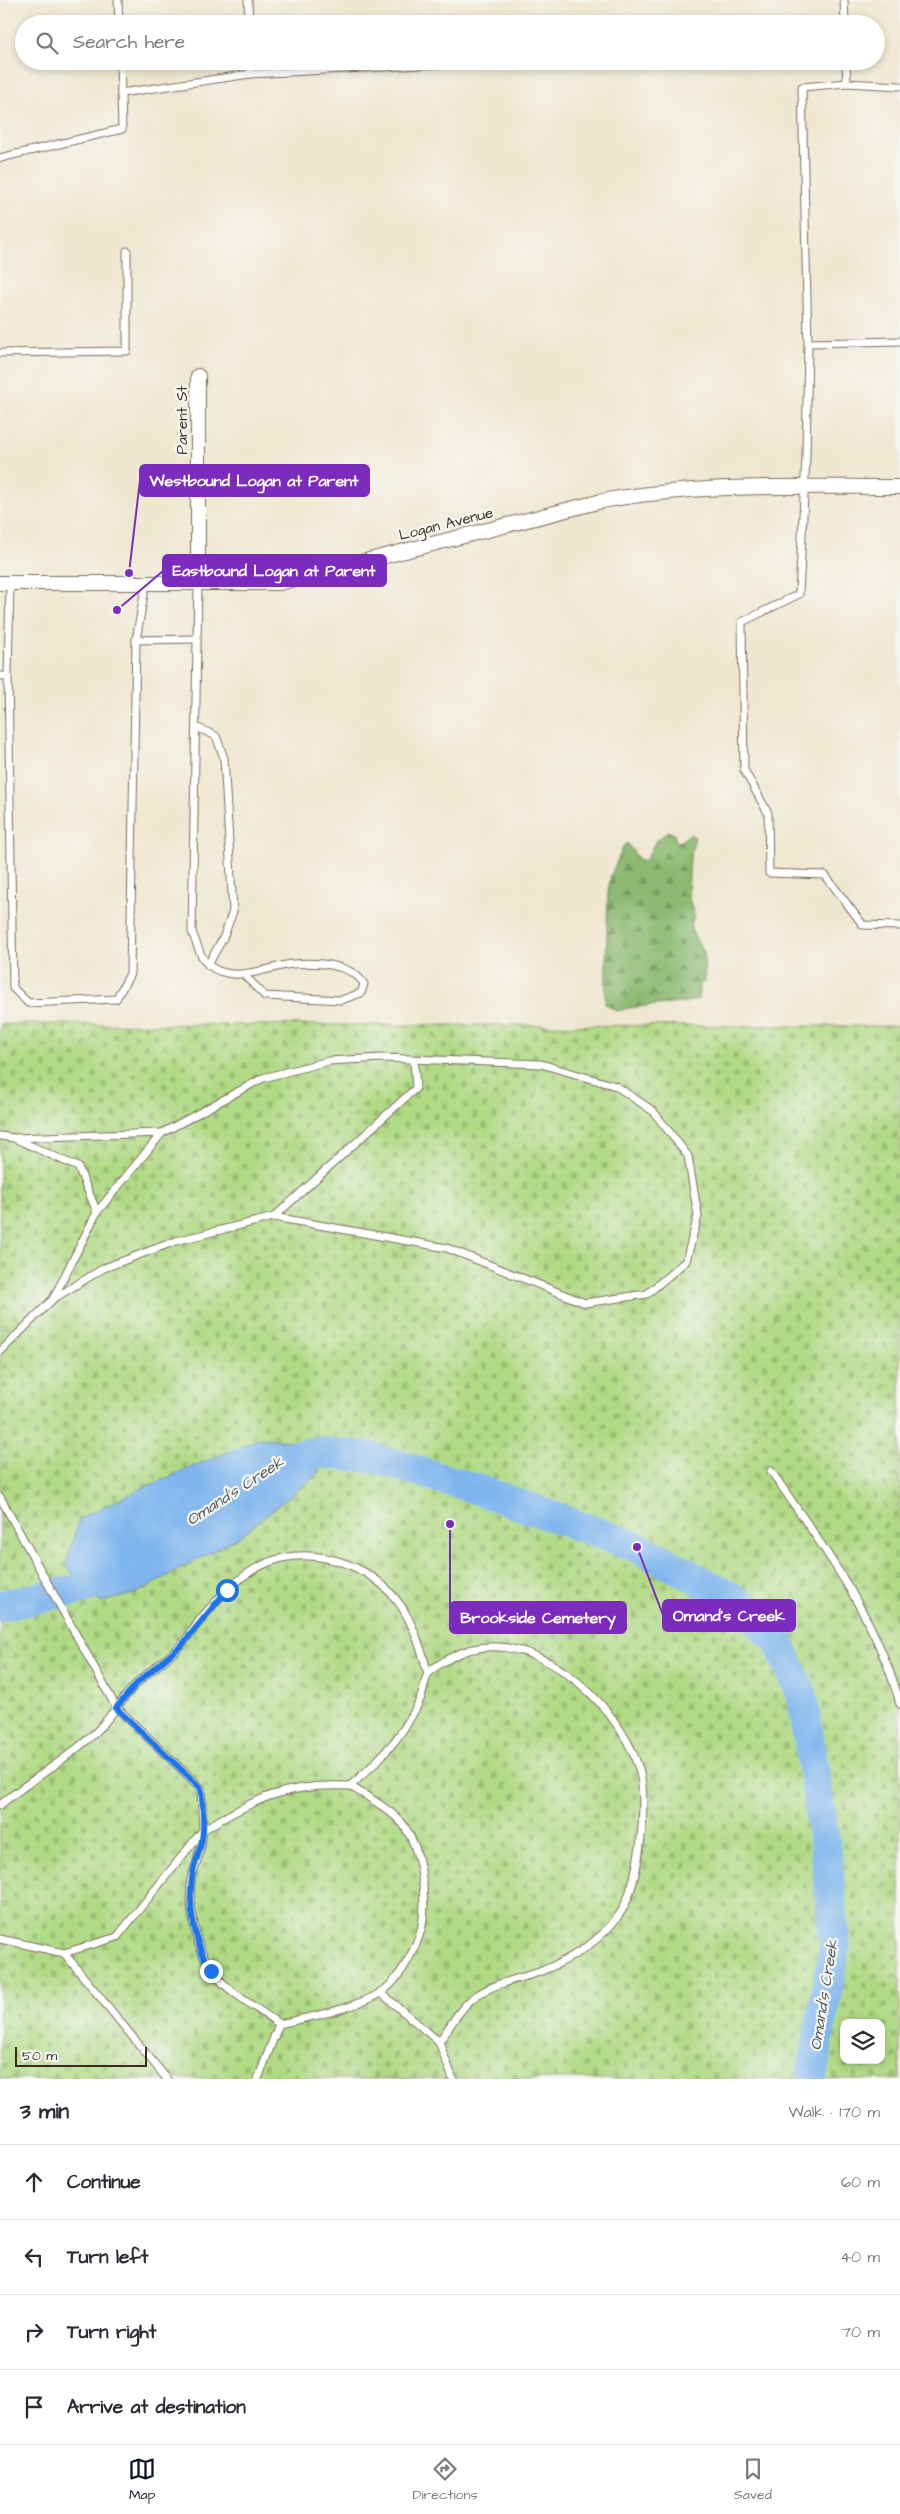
<!DOCTYPE html>
<html lang="en">
<head>
<meta charset="utf-8">
<style>
  body { margin:0; font-family:"Architects Daughter",sans-serif; background:#f7f7f7; color:#2b2b33 }
  .controls { position:absolute; right:15px; bottom:15px; display:grid; overflow:hidden; border-radius:10px; box-shadow:0 2px 8px #0003 }
  .controls button { width:45px; height:45px; display:grid; place-items:center; padding:0; border:0; border-bottom:1px solid #e1e1e2; background:#fff; color:#2b2b33; font:25px sans-serif }
  .scale { position:absolute; left:15px; bottom:12px; width:132px; box-sizing:border-box; padding-left:5px; border:2px solid #3b2a1e; border-top:0; font-size:14px; line-height:18px; white-space:nowrap; color:#3b2a1e; -webkit-text-stroke:4px #f6f6f2; paint-order:stroke }
  .stop { position:absolute; width:15px; height:15px; margin:-11px; border:4px solid #1a73e8; border-radius:50%; background:#fff }
  .stop.end { background:#1a73e8; border-color:#fff; box-shadow:0 1px 5px #0008 }
  .list { margin:0; padding:0; list-style:none }
  h2 { display:flex; justify-content:space-between; align-items:center; height:65px; margin:0; padding:0 20px; font-size:21px }
  h2 small { font-size:16px; font-weight:400; color:#7c7c81 }
  .list li { display:grid; grid-template-columns:32px 1fr auto; gap:15px; align-items:center; box-sizing:border-box; height:75px; padding:0 20px; border-top:1px solid #e1e1e2 }
  .list b { display:block; font-size:19px; white-space:nowrap }
  .list em { font-size:16px; font-style:normal; color:#7c7c81 }
  .icon { flex:none; width:28px; height:28px; fill:none; stroke:currentColor; stroke-width:2; stroke-linecap:round; stroke-linejoin:round }
  .map { position:relative; flex:none; width:900px; height:2079px; overflow:hidden }
  .search { position:absolute; background:#fff; box-shadow:0 2px 8px #0003; left:15px; right:15px; top:15px; height:55px; display:flex; align-items:center; gap:12px; box-sizing:border-box; padding:0 18px; border-radius:28px; color:#7c7c81; font-size:19px }
  .sheet { height:365px; background:#fff }
  nav { display:flex; justify-content:space-around; align-items:center; box-sizing:border-box; height:70px; border-top:1px solid #e1e1e2; background:#fff; font-size:14px; color:#7c7c81 }
  nav a { display:grid; justify-items:center; gap:2px }
  nav .on { color:#111827 }
  .map>svg:first-child { display:block }
  .forest { fill:url(#forest-firs); stroke:#647248 }
  .cemetery { fill:url(#cemetery-stones); stroke:#768252; fill-rule:evenodd }
  .water { fill:#7eb5ee; stroke:#5c7086 }
  .lines { fill:none; stroke-linecap:round; stroke-linejoin:round }
  .river { stroke:#7eb5ee; stroke-width:31 }
  .service-casing { stroke:#7a6c5c; stroke-width:9 }
  .minor-casing { stroke:#7a6c5c; stroke-width:16 }
  .service { stroke:#fff; stroke-width:7 }
  .minor { stroke:#fff; stroke-width:14 }
  .route { stroke:#1a73e8; stroke-width:6 }
  .labels { text-anchor:middle; dominant-baseline:central; stroke-width:4.5; stroke-linejoin:round; paint-order:stroke }
  .street-label { font-size:15px; fill:#3b2a1e; stroke:#f6f6f2 }
  .water-label { font-size:16px; font-style:italic; fill:#4f545c; stroke:#f6f6f2 }
  .leader { fill:none; stroke:#7b2cbf; stroke-width:2 }
  .callout-dot { fill:#7b2cbf; stroke:#f6f6f2; stroke-width:2 }
  .callout { fill:#7b2cbf; stroke:#7b2cbf; stroke-width:2 }
  .callout-label { font-size:16px; text-anchor:middle; font-weight:bold; fill:#fff }
</style>
</head>
<body>
<div class="map">
<svg width="900" height="2079" viewBox="0 0 900 2079">
  <defs>
    <pattern id="forest-firs" width="22" height="20" patternUnits="userSpaceOnUse" patternTransform="scale(1.25)"><rect width="22" height="20" fill="#8cba72"/><path d="M5 1l3.5 6h-7zM16 11l3.5 6h-7z" fill="#74975d"/></pattern>
    <pattern id="cemetery-stones" width="16" height="16" patternUnits="userSpaceOnUse" patternTransform="scale(1.25)"><rect width="16" height="16" fill="#b1da85"/><path d="M2 7V4a2 2 0 0 1 4 0v3zM10 15v-3a2 2 0 0 1 4 0v3z" fill="#99bb72"/></pattern>
  </defs>
  <rect width="100%" height="100%" fill="#f6f6f2"/>
  <filter id="ink" filterUnits="userSpaceOnUse"><feTurbulence type="fractalNoise" baseFrequency=".02" numOctaves="2"/><feDisplacementMap in="SourceGraphic" scale="10" xChannelSelector="R" yChannelSelector="G"/><feConvolveMatrix kernelMatrix="1 2 1 2 8 2 1 2 1" color-interpolation-filters="sRGB"/></filter>
  <filter id="wash" filterUnits="userSpaceOnUse"><feTurbulence type="fractalNoise" baseFrequency=".0096" numOctaves="4" result="noise"/><feDisplacementMap in="SourceGraphic" scale="20" xChannelSelector="R" yChannelSelector="G"/><feGaussianBlur stdDeviation="1.12" result="paint"/><feColorMatrix in="noise" values="0 0 0 0 0 0 0 0 0 0 0 0 0 0 0 0 0 1.4 0 .05"/><feComposite in="paint" operator="in"/></filter>
  <g filter="url(#wash)">
    <rect width="100%" height="100%" fill="#f0e7d0"/>
    <!-- forest -->
    <path class="forest" d="M668,831L674,834L676,841L679,842L690,834L695,837L690,859L688,895L694,915L691,925L692,932L704,952L705,981L699,985V999C672,1007 644,1003 617,1011L605,1004L608,891L611,875L624,845L627,843L640,861L646,860L655,842Z"/>
    <!-- cemetery -->
    <path class="cemetery" d="M0,1024L900,1026V2079H0ZM844,2023H881V2060H844Z"/>
    <!-- water -->
    <polygon class="water" points="261,1438 308,1443 318,1452 319,1473 240,1536 137,1593 101,1602 85,1588 66,1565 79,1519 140,1489"/>
    <g class="lines">
      <!-- river -->
      <g class="river">
        <polyline points="277,1464 289,1457 318,1452 375,1458 479,1490 637,1547 735,1599 778,1641 802,1695 827,1857 835,1946 811,2079"/>
        <polyline points="0,1606 85,1588 120,1566"/>
      </g>
    </g>
  </g>
  <g filter="url(#ink)">
    <g class="lines">
      <defs>
        <g id="service">
          <polyline points="118,0 119,24"/>
          <polyline points="248,0 249,24"/>
          <polyline points="844,0 845,24"/>
          <polyline points="846,61 847,83 802,87 808,343 806,457 799,594 742,622 744,770 768,813 769,873 825,875 863,925 900,926"/>
          <polyline points="250,74 497,61"/>
          <polyline points="847,83 900,86"/>
          <polyline points="121,93 250,74 250,61"/>
          <polyline points="0,158 122,129 120,61"/>
          <polyline points="808,343 900,341"/>
          <polyline points="0,353 127,351 127,251"/>
          <path d="M198,583L192,932C197,943 200,959 210,966C234,984 267,967 293,964C315,962 351,963 364,984L361,993L341,1000L265,996L243,974"/>
          <polyline points="136,640 197,639"/>
          <polyline points="0,676 8,676 10,583"/>
          <polyline points="8,676 13,988 28,1003 116,999 130,974 136,640 146,583"/>
          <polyline points="196,727 216,736 224,758 233,911 224,936 208,965"/>
          <polyline points="0,1136 14,1138 162,1133 263,1078 329,1061 382,1058 541,1064 616,1086 653,1111 688,1156 698,1216 686,1261 647,1294 585,1303 447,1248 274,1217 176,1241 104,1268 53,1299 0,1352"/>
          <polyline points="16,1139 78,1167 97,1212 53,1299"/>
          <polyline points="97,1212 162,1133"/>
          <polyline points="274,1217 416,1088 414,1060"/>
          <path d="M771,1471C821,1544 877,1617 900,1704"/>
          <polyline points="0,1497 116,1707 201,1788 203,1830 117,1937 64,1953 167,2079"/>
          <path d="M0,1805C31,1779 67,1760 96,1732C111,1717 122,1698 137,1683C150,1670 167,1660 180,1646C189,1637 195,1626 203,1616C243,1568 283,1541 347,1564C399,1584 415,1624 428,1674"/>
          <polyline points="0,1939 64,1953"/>
          <polyline points="380,1992 439,2042"/>
          <path d="M279,2024C236,1993 204,1982 194,1925C191,1910 190,1894 191,1879C192,1873 196,1867 197,1861C200,1851 202,1840 203,1830C256,1798 287,1783 350,1786"/>
          <path d="M258,2079L279,2024C310,2017 353,2009 380,1993C400,1981 421,1941 423,1919C426,1890 421,1851 405,1827C395,1812 365,1795 350,1786C372,1767 393,1747 408,1722C413,1714 418,1705 421,1697C424,1690 424,1681 428,1674C431,1669 444,1661 450,1658C524,1616 618,1700 639,1769C649,1802 639,1887 619,1915C600,1942 568,1961 539,1972C516,1980 493,1983 473,1998C459,2009 449,2028 439,2042L453,2079"/>
        </g>
        <g id="minor">
          <polyline points="198,376 198,583"/>
          <path d="M0,583H279L602,501C700,483 801,487 900,487"/>
        </g>
      </defs>
      <!-- service casing -->
      <use href="#service" class="service-casing"/>
      <!-- minor casing -->
      <use href="#minor" class="minor-casing"/>
      <!-- service -->
      <use href="#service" class="service"/>
      <!-- minor -->
      <use href="#minor" class="minor"/>
    </g>
  </g>
  <g class="lines" filter="url(#ink)">
    <!-- route -->
    <path class="route" d="M211,1971C195,1945 188,1909 192,1878C194,1862 203,1847 203,1830C204,1816 202,1801 201,1788L116,1708L138,1682L182,1645L227,1590"/>
  </g>
  <g class="labels">
    <!-- street labels -->
    <g class="street-label">
      <text transform="translate(182 420) rotate(-90)">Parent St</text>
      <text transform="translate(446 524) rotate(-14)">Logan Avenue</text>
    </g>
    <!-- water labels -->
    <g class="water-label">
      <text transform="translate(235 1491) rotate(-33)">Omand's Creek</text>
      <text transform="translate(824 1995) rotate(-81)">Omand's Creek</text>
    </g>
  </g>
  <!-- callouts -->
  <path class="leader" d="M129 573L140 480M117 610L163 571M637 1547L663 1615M450 1524L450 1618"/>
  <g class="callout-dot">
    <circle cx="129" cy="573" r="5"/>
    <circle cx="117" cy="610" r="5"/>
    <circle cx="637" cy="1547" r="5"/>
    <circle cx="450" cy="1524" r="5"/>
  </g>
  <g class="callout">
    <rect x="140" y="465" width="229" height="31" rx="5"/>
    <rect x="163" y="555" width="223" height="31" rx="5"/>
    <rect x="663" y="1600" width="132" height="31" rx="5"/>
    <rect x="450" y="1602" width="176" height="31" rx="5"/>
  </g>
  <g class="callout-label">
    <text x="254" y="486">Westbound Logan at Parent</text>
    <text x="274" y="576">Eastbound Logan at Parent</text>
    <text x="729" y="1621">Omand's Creek</text>
    <text x="538" y="1623">Brookside Cemetery</text>
  </g>
</svg>
<div class="controls">
<button><svg class="icon" aria-label="layers" viewBox="0 0 24 24"><path d="M12 4l9 5-9 5-9-5zM3 14l9 5 9-5"/></svg></button>
</div>
<div class="scale">50 m</div>
<div class="stop" style="left:227px;top:1590px"></div>
<div class="stop end" style="left:211px;top:1971px"></div>
<div class="search"><svg class="icon" aria-label="search" viewBox="0 0 24 24"><circle cx="10" cy="10" r="6"/><path d="M15 15l6 6"/></svg>Search here</div>
</div>
<section class="sheet">
<h2>3 min<small>Walk · 170 m</small></h2>
<ul class="list">
<li><svg class="icon" aria-label="ahead" viewBox="0 0 24 24"><path d="M12 20V5M6 11l6-6 6 6"/></svg><div><b>Continue</b></div><em>60 m</em></li>
<li><svg class="icon" aria-label="left" viewBox="0 0 24 24"><path d="M17 20v-9H6M10 6l-5 5 5 5"/></svg><div><b>Turn left</b></div><em>40 m</em></li>
<li><svg class="icon" aria-label="right" viewBox="0 0 24 24"><path d="M7 20v-9h11M14 6l5 5-5 5"/></svg><div><b>Turn right</b></div><em>70 m</em></li>
<li><svg class="icon" aria-label="arrive" viewBox="0 0 24 24"><path d="M6 21V4h12l-3 4 3 4H6"/></svg><div><b>Arrive at destination</b></div></li>
</ul>
</section>
<nav>
<a class="on"><svg class="icon" aria-label="map" viewBox="0 0 24 24"><path d="M3 6l6-2 6 2 6-2v14l-6 2-6-2-6 2zM9 4v14M15 6v14"/></svg>Map</a>
<a><svg class="icon" aria-label="directions" viewBox="0 0 24 24"><path d="M12 3l9 9-9 9-9-9zM9 14v-3h6M13 9l2 2-2 2"/></svg>Directions</a>
<a><svg class="icon" aria-label="saved" viewBox="0 0 24 24"><path d="M7 4h10v16l-5-4-5 4z"/></svg>Saved</a>
</nav>
</body>
</html>
